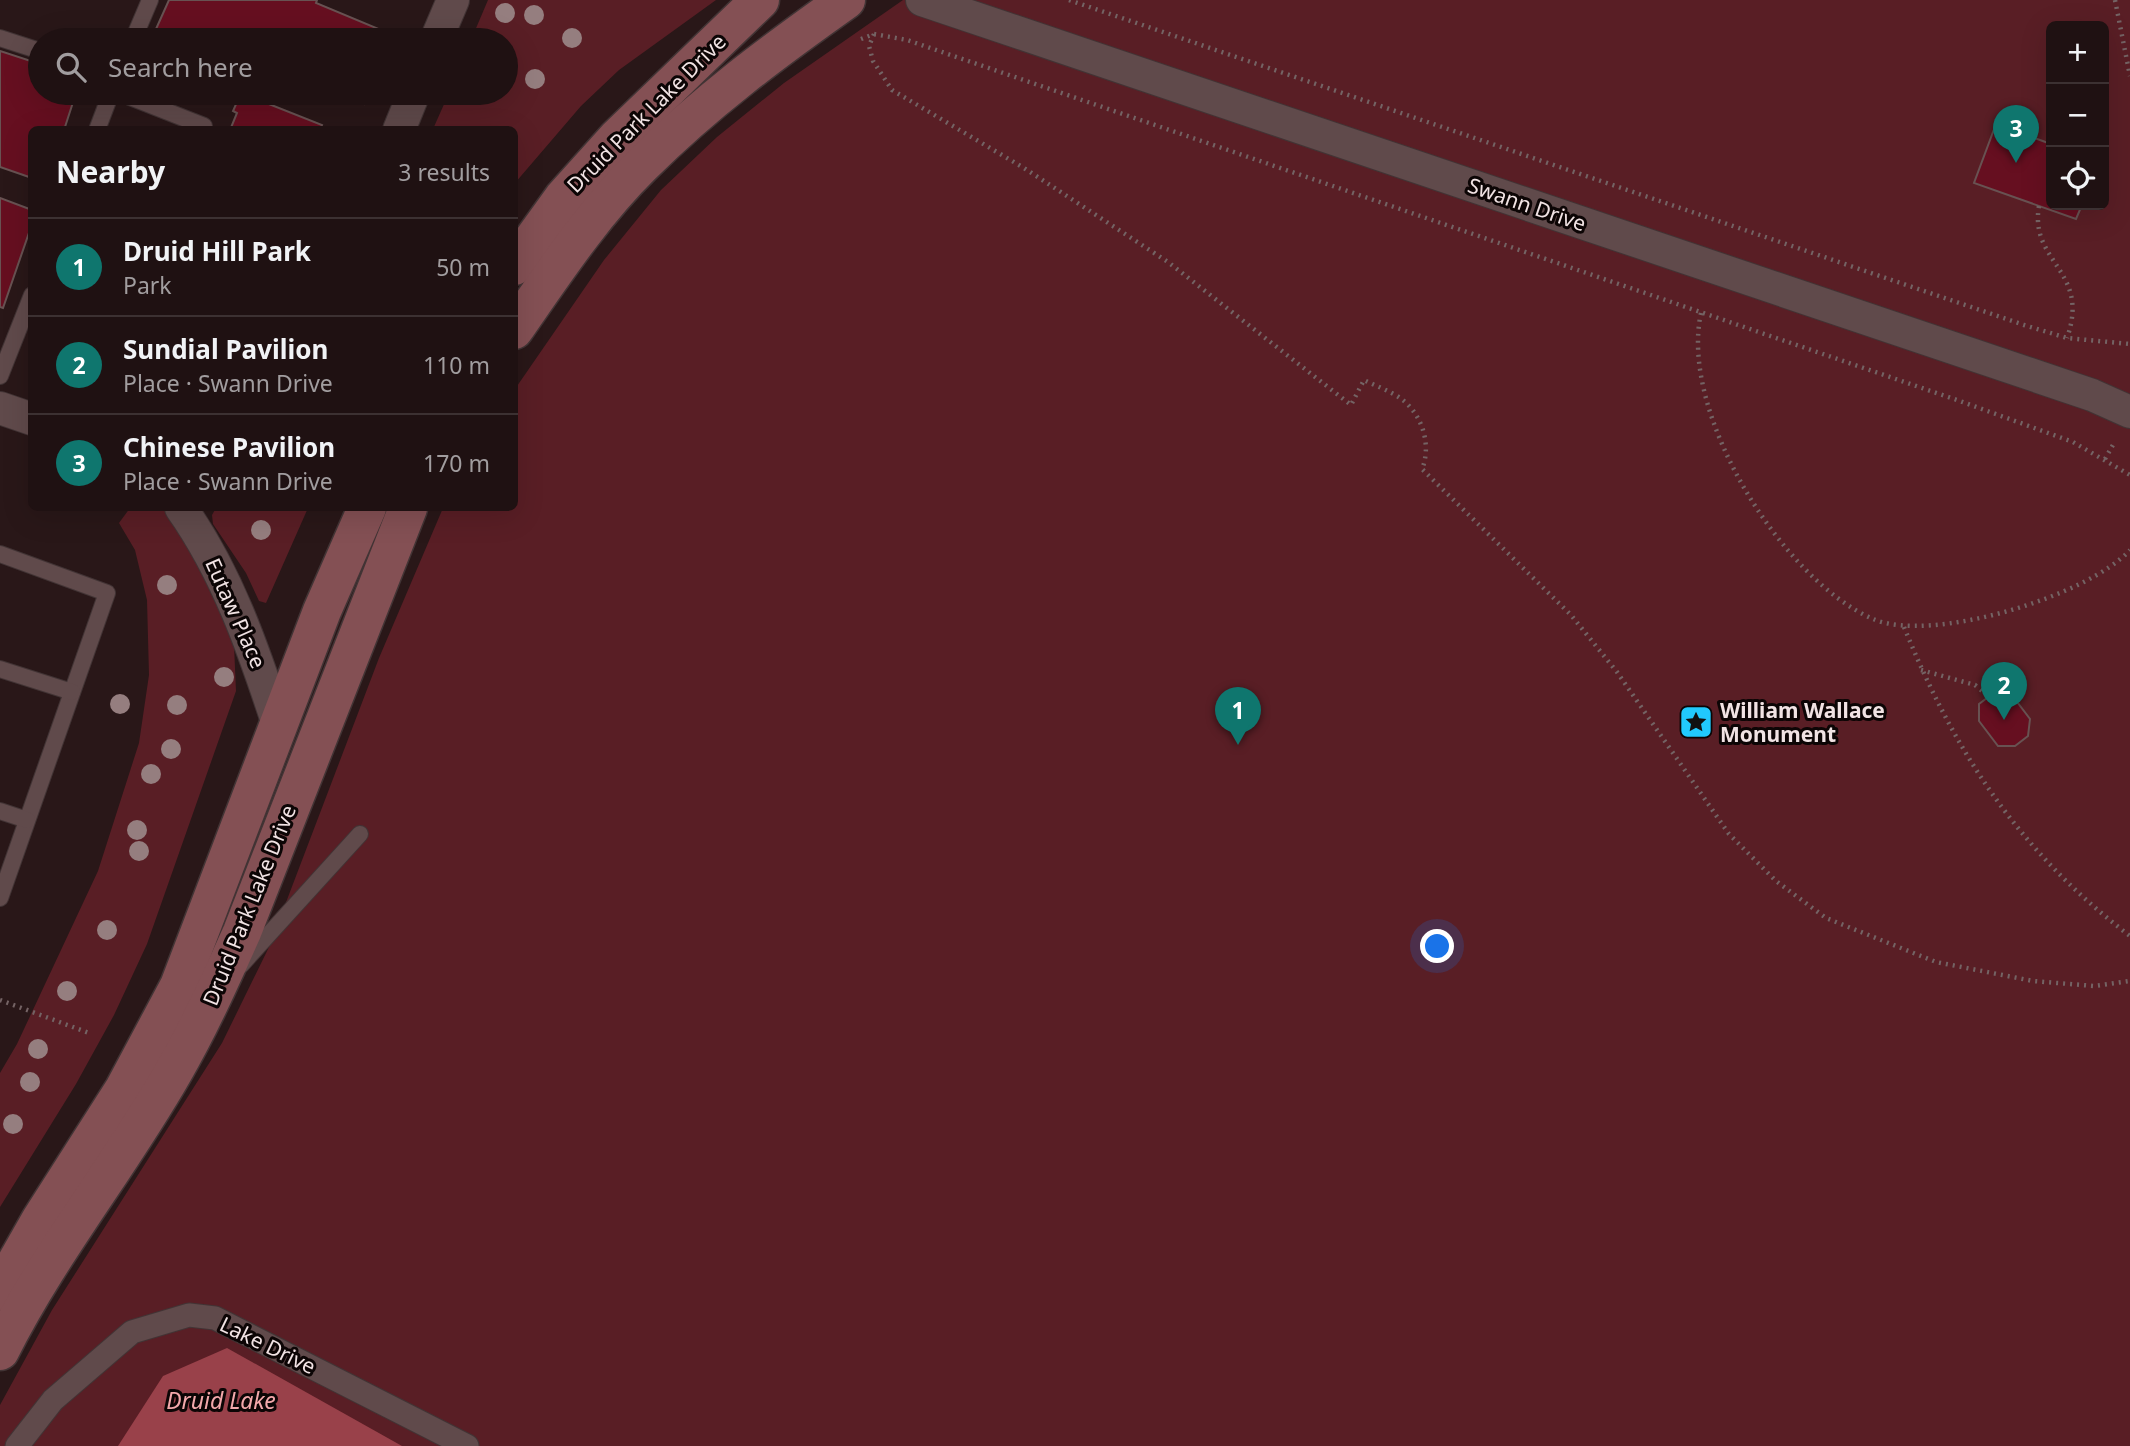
<!DOCTYPE html>
<html lang="en">
<head>
<meta charset="utf-8">
<style>
  body { margin:0; font-family:"Noto Sans",sans-serif; background:#2c1f20; color:#f1f3f6 }
  .controls { position:absolute; right:21px; top:21px; display:grid; overflow:hidden; border-radius:10px; box-shadow:0 7px 28px #0002 }
  .controls button { width:63px; height:63px; display:grid; place-items:center; padding:0; border:0; border-bottom:2px solid #3c3132; background:#1f1112; color:#f1f3f6; font:35px sans-serif }
  .you { position:absolute; left:1438px; top:947px; width:24px; height:24px; margin:-18px; border:5px solid #fff; border-radius:50%; background:#1a73e8; box-shadow:0 0 0 10px #1a73e833 }
  .badge { display:grid; place-items:center; width:46px; height:46px; border-radius:50%; background:#0f766e; color:#fff; font-size:23px; font-weight:700 }
  .pin { position:absolute; translate:-50% -58px; filter:drop-shadow(0 2px 4px #0008) }
  .pin::after { content:''; position:absolute; top:37px; width:24px; height:21px; background:inherit; clip-path:polygon(0 0,100% 0,50% 100%) }
  .list { margin:0; padding:0; list-style:none }
  h2 { display:flex; justify-content:space-between; align-items:center; height:91px; margin:0; padding:0 28px; font-size:30px }
  h2 small { font-size:23px; font-weight:400; color:#a19d9f }
  .list li { display:grid; grid-template-columns:46px 1fr auto; gap:21px; align-items:center; box-sizing:border-box; height:98px; padding:0 28px; border-top:2px solid #3c3132 }
  .list b { display:block; font-size:26px; white-space:nowrap }
  .list p { margin:0; font-size:23px; white-space:nowrap; color:#a19d9f }
  .list em { font-size:23px; font-style:normal; color:#a19d9f }
  .icon { flex:none; width:38px; height:38px; fill:none; stroke:currentColor; stroke-width:2; stroke-linecap:round; stroke-linejoin:round }
  .map { position:relative; flex:none; width:2130px; height:1446px; overflow:hidden }
  .search { position:absolute; background:#1f1112; box-shadow:0 7px 28px #0002; left:28px; top:28px; width:490px; height:77px; display:flex; align-items:center; gap:18px; box-sizing:border-box; padding:0 24px; border-radius:38px; color:#a19d9f; font-size:26px }
  .panel { position:absolute; background:#1f1112; box-shadow:0 7px 28px #0002; left:28px; top:126px; width:490px; height:385px; border-radius:10px }
  .map>svg:first-child { display:block }
  .green { fill:#591e25; fill-rule:evenodd }
  .water { fill:#99414a }
  .building { fill:#660f20; stroke:#685252; stroke-width:2 }
  .lines { fill:none; stroke-linecap:round; stroke-linejoin:round }
  .service-casing { stroke:#423435; stroke-width:18 }
  .pedestrian-casing { stroke:#423435; stroke-width:25 }
  .minor-casing { stroke:#423435; stroke-width:34 }
  .secondary-casing { stroke:#423435; stroke-width:41 }
  .path { stroke:#746364; stroke-width:4.5; stroke-dasharray:2 5; stroke-linecap:butt }
  .service { stroke:#604a4b; stroke-width:16 }
  .pedestrian { stroke:#604a4b; stroke-width:23 }
  .minor { stroke:#604a4b; stroke-width:32 }
  .secondary { stroke:#845054; stroke-width:38 }
  .tree { fill:#957e7f }
  .labels { text-anchor:middle; dominant-baseline:central; stroke-width:6; stroke-linejoin:round; paint-order:stroke }
  .street-label { font-size:21px; fill:#f1e3e4; stroke:#0c0505 }
  .poi-label { font-size:21px; font-weight:bold; fill:#f1e3e4; stroke:#0c0505; text-anchor:start }
  .water-label { font-size:23px; font-style:italic; fill:#f3a8ab; stroke:#0c0505 }
</style>
</head>
<body>
<div class="map">
<svg width="2130" height="1446" viewBox="0 0 2130 1446">
  <rect width="100%" height="100%" fill="#291718"/>
  <!-- green -->
  <g class="green">
    <polygon points="488,0 716,0 619,70 581,106 515,183 514,130 433,129 449,93 506,93 506,40 471,40"/>
    <path d="M903,0H2130V1446H0V1405L52,1310L222,1043L269,947L379,658L443,508H514L515,389L604,260L661,190L717,137L784,83ZM2051,26H2104V205H2051Z"/>
    <polygon points="130,508 162,508 180,527 213,585 234,645 236,691 147,944 114,1015 76,1084 0,1207 0,1073 17,1044 98,871 139,743 149,675 147,600 135,550 119,523"/>
    <polygon points="216,508 308,508 266,603 259,601 246,573 213,524 212,515"/>
  </g>
  <!-- water -->
  <polygon class="water" points="227,1348 402,1446 118,1446 163,1376"/>
  <!-- building -->
  <g class="building">
    <polygon points="169,0 317,0 316,3 393,35 391,40 183,40 156,29"/>
    <polygon points="0,51 40,64 40,93 76,93 64,130 32,130 32,178 0,167"/>
    <polygon points="241,93 322,125 320,130 230,130 237,113 233,111"/>
    <polygon points="336,93 369,93 364,104"/>
    <polygon points="1996,124 2051,144 2051,205 2082,205 2076,219 1974,183"/>
    <polygon points="0,198 32,210 32,224 3,308 0,307"/>
    <polygon points="1995,692 2011,694 2030,719 2028,736 2015,746 1998,746 1979,721 1979,704"/>
  </g>
  <g class="lines">
    <defs>
      <g id="service">
        <polyline points="0,38 40,51"/>
        <polyline points="133,40 150,0"/>
        <polyline points="120,93 204,126"/>
        <polyline points="97,130 111,93"/>
        <polyline points="0,376 32,295"/>
        <polyline points="0,554 107,593 0,898"/>
        <polyline points="0,669 72,692"/>
        <polyline points="0,811 27,820"/>
        <polyline points="241,965 360,834"/>
      </g>
      <polyline id="pedestrian" points="17,1446 53,1400 132,1332 189,1315 215,1318 467,1446"/>
      <g id="minor">
        <polyline points="922,0 2092,395 2130,412"/>
        <polyline points="436,40 453,0"/>
        <polyline points="399,130 414,93"/>
        <polyline points="0,408 32,419"/>
        <path d="M181,508C227,573 253,648 278,724"/>
      </g>
      <g id="secondary">
        <polyline points="514,266 563,198 617,138 760,0"/>
        <path d="M514,330C553,274 593,213 642,165C705,102 774,51 846,0"/>
        <polyline points="0,1291 41,1219 124,1089 179,986 322,611 367,508"/>
        <path d="M0,1351C49,1253 120,1166 174,1071C200,1026 221,979 242,932L408,508"/>
      </g>
    </defs>
    <!-- service casing -->
    <use href="#service" class="service-casing"/>
    <!-- pedestrian casing -->
    <use href="#pedestrian" class="pedestrian-casing"/>
    <!-- minor casing -->
    <use href="#minor" class="minor-casing"/>
    <!-- secondary casing -->
    <use href="#secondary" class="secondary-casing"/>
    <!-- path -->
    <g class="path">
      <polyline points="1069,0 2024,325 2067,338 2130,344"/>
      <polyline points="2115,0 2130,76"/>
      <path d="M874,34L869,46L873,61L892,90L1024,168L1168,262L1351,405L1364,380C1376,386 1390,391 1400,398C1422,413 1432,445 1422,469L1571,615L1617,672L1729,834L1776,881L1826,918L1936,962L2033,981L2094,986L2130,981"/>
      <polyline points="861,39 874,34 907,40 1957,400 2073,442 2130,475"/>
      <path d="M2039,206C2029,263 2091,270 2067,338"/>
      <path d="M1701,313C1679,412 1781,579 1873,619C1931,644 2088,596 2130,550"/>
      <polyline points="2105,459 2114,443"/>
      <path d="M1904,627C1956,755 2020,852 2130,936"/>
      <polyline points="1921,670 1975,685 1989,697"/>
      <polyline points="0,1000 89,1033"/>
    </g>
    <!-- service -->
    <use href="#service" class="service"/>
    <!-- pedestrian -->
    <use href="#pedestrian" class="pedestrian"/>
    <!-- minor -->
    <use href="#minor" class="minor"/>
    <!-- secondary -->
    <use href="#secondary" class="secondary"/>
  </g>
  <!-- trees -->
  <g class="tree">
    <circle cx="505" cy="13" r="10"/>
    <circle cx="534" cy="15" r="10"/>
    <circle cx="572" cy="38" r="10"/>
    <circle cx="535" cy="79" r="10"/>
    <circle cx="261" cy="530" r="10"/>
    <circle cx="167" cy="585" r="10"/>
    <circle cx="224" cy="677" r="10"/>
    <circle cx="120" cy="704" r="10"/>
    <circle cx="177" cy="705" r="10"/>
    <circle cx="171" cy="749" r="10"/>
    <circle cx="151" cy="774" r="10"/>
    <circle cx="137" cy="830" r="10"/>
    <circle cx="139" cy="851" r="10"/>
    <circle cx="107" cy="930" r="10"/>
    <circle cx="67" cy="991" r="10"/>
    <circle cx="38" cy="1049" r="10"/>
    <circle cx="30" cy="1082" r="10"/>
    <circle cx="13" cy="1124" r="10"/>
  </g>
  <!-- icons -->
  <defs>
    <symbol id="sight-square" viewBox="-11 -11 22 22"><rect x="-9" y="-9" width="18" height="18" rx="4" fill="#21c9fd" stroke="#0c0505"/><path d="M0-6L1.8-2.2L6-1.7L2.9 1.2L3.7 5.4L0 3.3L-3.7 5.4L-2.9 1.2L-6-1.7L-1.8-2.2Z" fill="#111"/></symbol>
  </defs>
  <g fill-rule="evenodd">
    <use href="#sight-square" x="1677" y="703" width="38" height="38"/>
  </g>
  <g class="labels">
    <!-- street labels -->
    <g class="street-label">
      <text transform="translate(646 113) rotate(-45)">Druid Park Lake Drive</text>
      <text transform="translate(1527 204) rotate(19)">Swann Drive</text>
      <text transform="translate(236 613) rotate(66)">Eutaw Place</text>
      <text transform="translate(249 905) rotate(-68)">Druid Park Lake Drive</text>
      <text transform="translate(268 1345) rotate(26)">Lake Drive</text>
    </g>
    <!-- poi labels -->
    <g class="poi-label">
      <text x="1720" y="710">William Wallace<tspan x="1720" dy="24">Monument</tspan></text>
    </g>
    <!-- water labels -->
    <g class="water-label">
      <text x="221" y="1400">Druid Lake</text>
    </g>
  </g>
</svg>
<div class="controls">
<button>+</button>
<button>−</button>
<button><svg class="icon" aria-label="locate" viewBox="0 0 24 24"><circle cx="12" cy="12" r="6"/><path d="M12 2v4M12 18v4M2 12h4M18 12h4"/></svg></button>
</div>
<div class="you"></div>
<div class="pin badge" style="left:1238px;top:745px">1</div>
<div class="pin badge" style="left:2004px;top:720px">2</div>
<div class="pin badge" style="left:2016px;top:163px">3</div>
<div class="search"><svg class="icon" aria-label="search" viewBox="0 0 24 24"><circle cx="10" cy="10" r="6"/><path d="M15 15l6 6"/></svg>Search here</div>
<section class="panel">
<h2>Nearby<small>3 results</small></h2>
<ul class="list">
<li><span class="badge">1</span><div><b>Druid Hill Park</b><p>Park</p></div><em>50 m</em></li>
<li><span class="badge">2</span><div><b>Sundial Pavilion</b><p>Place · Swann Drive</p></div><em>110 m</em></li>
<li><span class="badge">3</span><div><b>Chinese Pavilion</b><p>Place · Swann Drive</p></div><em>170 m</em></li>
</ul>
</section>
</div>
</body>
</html>
